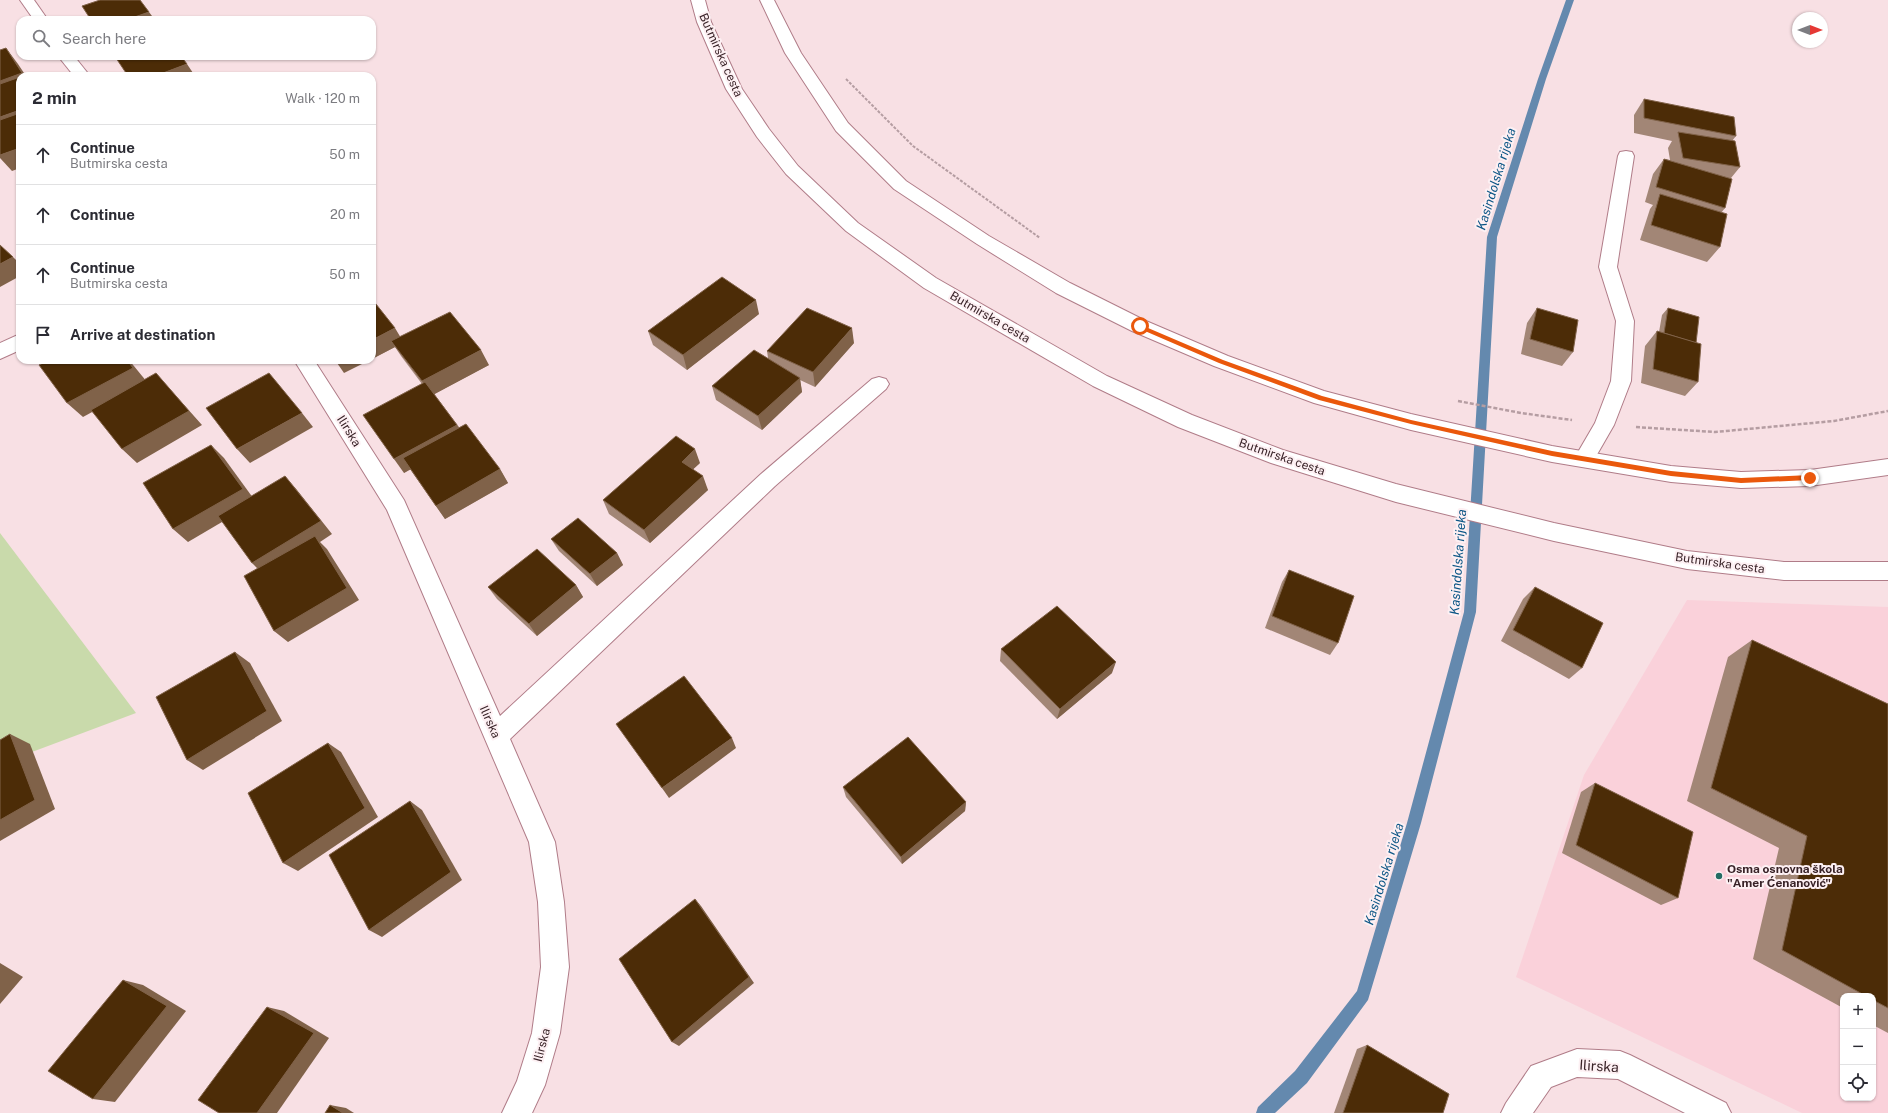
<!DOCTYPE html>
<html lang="en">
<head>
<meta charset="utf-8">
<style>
  body { margin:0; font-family:"Public Sans",sans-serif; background:#f2f2f3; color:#2b2b33 }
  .controls { position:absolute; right:12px; bottom:12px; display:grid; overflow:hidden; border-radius:8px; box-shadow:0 1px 3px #0004 }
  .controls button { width:36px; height:36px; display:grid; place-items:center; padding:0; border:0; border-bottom:1px solid #e1e1e2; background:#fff; color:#2b2b33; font:20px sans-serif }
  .compass { position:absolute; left:1792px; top:12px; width:36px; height:36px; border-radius:50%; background:#fff; box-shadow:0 1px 3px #0004; rotate:90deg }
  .stop { position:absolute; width:12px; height:12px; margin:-9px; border:3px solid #ea580c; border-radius:50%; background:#fff }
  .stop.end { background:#ea580c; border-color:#fff; box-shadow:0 1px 4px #0008 }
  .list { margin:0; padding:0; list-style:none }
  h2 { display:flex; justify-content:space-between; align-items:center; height:52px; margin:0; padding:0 16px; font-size:17px }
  h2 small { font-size:13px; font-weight:400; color:#7c7c81 }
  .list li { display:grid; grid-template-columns:26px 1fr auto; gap:12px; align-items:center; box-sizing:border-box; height:60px; padding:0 16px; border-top:1px solid #e1e1e2 }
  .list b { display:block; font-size:15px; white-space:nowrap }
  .list p { margin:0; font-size:13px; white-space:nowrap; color:#7c7c81 }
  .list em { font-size:13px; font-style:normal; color:#7c7c81 }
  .icon { flex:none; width:22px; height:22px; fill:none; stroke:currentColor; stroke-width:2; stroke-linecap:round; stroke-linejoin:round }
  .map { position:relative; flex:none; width:1888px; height:1113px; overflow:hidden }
  .search { position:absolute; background:#fff; box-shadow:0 1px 3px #0004; left:16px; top:16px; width:360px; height:44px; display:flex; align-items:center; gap:10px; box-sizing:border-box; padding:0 14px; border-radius:12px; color:#7c7c81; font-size:15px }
  .panel { position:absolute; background:#fff; box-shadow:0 1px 3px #0004; left:16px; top:72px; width:360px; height:292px; border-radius:12px }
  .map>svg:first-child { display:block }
  .built { fill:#fad1da; fill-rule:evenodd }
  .green { fill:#c9daab }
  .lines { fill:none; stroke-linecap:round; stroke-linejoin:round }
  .stream { fill:#6489ae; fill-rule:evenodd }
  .street-casing { stroke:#b07c88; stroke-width:2 }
  .secondary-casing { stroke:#b07c88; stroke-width:2 }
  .path-far1 { stroke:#b59da2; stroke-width:2; stroke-dasharray:3 1.5; stroke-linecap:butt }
  .path { stroke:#b59da2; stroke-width:2.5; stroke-dasharray:4 2; stroke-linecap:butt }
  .street { fill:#fff; fill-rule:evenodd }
  .secondary { fill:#fff; fill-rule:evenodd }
  .wall { fill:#a28676 }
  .shaded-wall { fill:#806249 }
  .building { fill:#4c2c07; stroke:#806249 }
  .route { fill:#ea580c }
  .poi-dot { fill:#236c63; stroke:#fdf0f3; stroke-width:1.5 }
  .labels { text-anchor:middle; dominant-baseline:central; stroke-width:4; stroke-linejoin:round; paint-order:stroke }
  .street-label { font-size:12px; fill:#392328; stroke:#fdf0f3 }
  .poi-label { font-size:12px; font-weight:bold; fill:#392328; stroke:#fdf0f3; text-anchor:start }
  .water-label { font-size:13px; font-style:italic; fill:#0b5585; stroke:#fdf0f3 }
  .near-street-label { font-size:14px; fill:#392328; stroke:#fdf0f3 }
</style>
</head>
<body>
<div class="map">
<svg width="1888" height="1113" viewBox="0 0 1888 1113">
  <rect width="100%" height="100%" fill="#f8e0e4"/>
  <!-- built -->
  <path class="built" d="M1687,600L1888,607V1113H1802L1516,977L1584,775ZM1843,996H1873V1098H1843Z"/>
  <!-- green -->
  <polygon class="green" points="0,533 136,713 0,764"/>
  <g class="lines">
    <!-- stream -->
    <polygon class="stream" points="1566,0 1574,0 1546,79 1497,237 1476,612 1421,823 1368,1000 1307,1083 1275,1113 1256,1113 1258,1107 1295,1071 1357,991 1407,823 1464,612 1487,237 1538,79"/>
    <defs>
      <g id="street">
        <polygon points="20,0 34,0 48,20 34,20"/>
        <polygon points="58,56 74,56 90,76 74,76"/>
        <polygon points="1626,151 1632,152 1634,156 1617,267 1634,321 1631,381 1614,425 1591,465 1584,467 1577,465 1574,459 1595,423 1611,381 1616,321 1599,267 1618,156 1620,152"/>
        <polygon points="20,334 20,350 0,359 0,343"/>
        <polygon points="294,360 314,360 404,500 500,716 761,474 872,379 879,377 886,379 889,384 886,389 775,486 510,739 555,842 564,902 569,967 560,1033 545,1085 532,1113 502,1113 517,1081 532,1033 541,967 538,902 529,842 387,510"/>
        <polygon points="1577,1049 1620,1051 1630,1055 1726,1103 1731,1113 1685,1113 1618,1079 1577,1077 1551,1087 1533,1113 1501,1113 1506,1103 1531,1066"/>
      </g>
      <g id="secondary">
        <polygon points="691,0 705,0 711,22 742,89 769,129 798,166 858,223 936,278 1107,376 1192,415 1283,450 1396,484 1554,523 1687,551 1784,562 1888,562 1888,580 1784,580 1687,569 1554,541 1396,502 1271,463 1178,427 1093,386 924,288 846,231 786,174 757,137 726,89 697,22"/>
        <polygon points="760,0 774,0 801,53 848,123 906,181 989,236 1070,283 1146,321 1228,356 1324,391 1411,414 1552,446 1671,466 1741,472 1810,470 1888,459 1888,475 1810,486 1741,488 1671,482 1552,462 1411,430 1314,403 1214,366 1132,331 1056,293 977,244 894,189 836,131 785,53"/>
      </g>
    </defs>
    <!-- street casing -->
    <use href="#street" class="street-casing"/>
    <!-- secondary casing -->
    <use href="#secondary" class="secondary-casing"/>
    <!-- path-far1 -->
    <polyline class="path-far1" points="846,79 913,146 1040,238"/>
    <!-- path -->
    <g class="path">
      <polyline points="1458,401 1521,413 1572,420"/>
      <polyline points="1636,427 1715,432 1834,421 1888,411"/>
    </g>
    <!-- street -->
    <use href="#street" class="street"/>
    <!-- secondary -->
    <use href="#secondary" class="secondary"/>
  </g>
  <!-- wall -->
  <g class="wall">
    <polygon points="1644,99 1736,136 1732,141 1740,167 1731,178 1725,208 1721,213 1720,247 1707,262 1640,240 1650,209 1653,205 1645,202 1653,174 1664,159 1670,160 1668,148 1672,141 1634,133 1634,115"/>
    <polygon points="1537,308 1573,352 1562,366 1521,354 1527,323"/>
    <polygon points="1668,308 1696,343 1698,382 1685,396 1641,383 1645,346 1657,331 1659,332 1662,315"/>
    <polygon points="759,314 687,370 653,345 648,331"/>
    <polygon points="400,337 489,365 434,394 459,427 500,469 508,483 445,519 410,469 404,473 422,384 401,356 395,347 372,359"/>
    <polygon points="854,343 815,387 800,380 802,392 762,430 716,400 712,386 768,358 767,351"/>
    <polygon points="700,463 693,469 708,490 650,543 609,514 603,500"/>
    <polygon points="551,539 617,553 623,565 597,586 559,551"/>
    <polygon points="1289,570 1338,643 1330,655 1265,628 1282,582"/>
    <polygon points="576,585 583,597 537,636 497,599 488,587"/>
    <polygon points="1535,587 1582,668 1569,679 1501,641 1523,599"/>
    <polygon points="1752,640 1888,704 1888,1033 1873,1025 1873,996 1843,996 1843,1008 1753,959 1779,848 1687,801 1728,657"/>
    <polygon points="1001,649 1112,673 1057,719 1000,661"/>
    <polygon points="1595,783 1678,898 1661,905 1562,853 1581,792"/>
    <polygon points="843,787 966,802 965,811 902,864 846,797"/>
    <polygon points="1367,1045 1443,1113 1334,1113 1357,1049"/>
  </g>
  <!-- shaded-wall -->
  <g class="shaded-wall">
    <polygon points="149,12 155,20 126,20"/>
    <polygon points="6,48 18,64 26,76 20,76 20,94 0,102 0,81"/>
    <polygon points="187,64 195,76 155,76"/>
    <polygon points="20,110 20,131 0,138 0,117"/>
    <polygon points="20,148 20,168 12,171 0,158 0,155"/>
    <polygon points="13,257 20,264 20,276 0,287 0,264"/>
    <polygon points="756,300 759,314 687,370 683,355"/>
    <polygon points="395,328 404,343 391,341 395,347 372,359 372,340"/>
    <polygon points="852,328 854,343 815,387 813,372"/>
    <polygon points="481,350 489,365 431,396 422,381"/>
    <polygon points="127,360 129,360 147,382 83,417 67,403"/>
    <polygon points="335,360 370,360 344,373"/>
    <polygon points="156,373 169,388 202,425 137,463 122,449"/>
    <polygon points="800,378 802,392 762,430 758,416"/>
    <polygon points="302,413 313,427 250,463 237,449"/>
    <polygon points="457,425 466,439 404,473 394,459"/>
    <polygon points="211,445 224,458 256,502 188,542 173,529"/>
    <polygon points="695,449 700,463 687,475 682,462"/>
    <polygon points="500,469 508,483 445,519 436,506"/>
    <polygon points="285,476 297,490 332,534 320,542 327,549 359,600 288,642 274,631 265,576 252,563"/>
    <polygon points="703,476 708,490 650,543 644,530"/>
    <polygon points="617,553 623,565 597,586 590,574"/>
    <polygon points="576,585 583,597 537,636 529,624"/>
    <polygon points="235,652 250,663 282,721 203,770 187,760"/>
    <polygon points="1116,662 1112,673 1057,719 1060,709"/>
    <polygon points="10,734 30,744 55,809 0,841 0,820"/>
    <polygon points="732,738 736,748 669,798 662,788"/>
    <polygon points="328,743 341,752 378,817 298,871 283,863"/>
    <polygon points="410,801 422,810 462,880 382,937 369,930"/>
    <polygon points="966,802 965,811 902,864 901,857"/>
    <polygon points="695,899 701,906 754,983 679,1046 672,1042"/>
    <polygon points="0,963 23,977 0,1004"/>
    <polygon points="123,980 143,985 186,1011 115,1102 93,1099"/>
    <polygon points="267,1007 284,1011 329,1038 277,1113 257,1113"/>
    <polygon points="330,1105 346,1108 354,1113 343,1113"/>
  </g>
  <!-- building -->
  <g class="building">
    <polygon points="100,0 140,0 149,12 126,20 91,20 82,6"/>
    <polygon points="6,48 22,73 0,81 0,50"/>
    <polygon points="121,56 181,56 187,64 155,76 128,76 116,58"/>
    <polygon points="170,72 173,76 158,76"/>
    <polygon points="20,77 20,110 0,117 0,84"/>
    <polygon points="1644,99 1734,117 1736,136 1644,118"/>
    <polygon points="20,113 20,148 0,155 0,120"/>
    <polygon points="1678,132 1735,141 1740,167 1683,158"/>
    <polygon points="1664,159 1732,179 1725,208 1656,187"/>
    <polygon points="1660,194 1727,214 1720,247 1651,225"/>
    <polygon points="0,245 13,257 0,264"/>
    <polygon points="722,277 756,300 683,355 648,331"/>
    <polygon points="372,299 395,328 372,340"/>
    <polygon points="807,308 852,328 813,372 767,351"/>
    <polygon points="1537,308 1578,320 1573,352 1530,339"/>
    <polygon points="1668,308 1699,317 1696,343 1664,333"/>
    <polygon points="450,312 481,350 422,381 391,341"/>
    <polygon points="1657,331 1701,344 1698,382 1653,369"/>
    <polygon points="754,350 800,378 758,416 712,386"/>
    <polygon points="49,360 127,360 133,368 67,403 39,365"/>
    <polygon points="156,373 189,411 122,449 91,410"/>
    <polygon points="269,373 302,413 237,449 206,408"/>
    <polygon points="425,382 457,425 394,459 363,415"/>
    <polygon points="466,424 500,469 436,506 403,458"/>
    <polygon points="676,436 695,449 682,462 703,476 644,530 603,500"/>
    <polygon points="211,445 243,489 173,529 143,483"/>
    <polygon points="285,476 321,521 252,563 218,516"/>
    <polygon points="578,518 617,553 590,574 551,539"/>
    <polygon points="315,536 347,588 274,631 244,576"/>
    <polygon points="537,549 576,585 529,624 488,587"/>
    <polygon points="1289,570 1354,596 1338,643 1272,616"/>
    <polygon points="1535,587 1603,623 1582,668 1513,630"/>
    <polygon points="1057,606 1116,662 1060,709 1001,649"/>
    <polygon points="1752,640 1888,704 1888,1008 1873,1000 1873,996 1866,996 1782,950 1807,836 1711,788"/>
    <polygon points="235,652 267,711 187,760 156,697"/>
    <polygon points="684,676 732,738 662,788 616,724"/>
    <polygon points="10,734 35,800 0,820 0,740"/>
    <polygon points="908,737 966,802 901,857 843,787"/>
    <polygon points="328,743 365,808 283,863 248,793"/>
    <polygon points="1595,783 1693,832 1678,898 1576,845"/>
    <polygon points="410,801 451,872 369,930 329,855"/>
    <polygon points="695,899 749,977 672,1042 619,959"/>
    <polygon points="123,980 167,1006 93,1099 48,1071"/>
    <polygon points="267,1007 314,1033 257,1113 219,1113 198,1100"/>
    <polygon points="1367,1045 1449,1094 1443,1113 1343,1113"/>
    <polygon points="330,1105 343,1113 325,1113"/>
  </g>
  <!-- route -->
  <polygon class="route" points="1138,325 1141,325 1223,360 1322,396 1411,420 1552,451 1671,471 1741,478 1810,475 1813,478 1810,480 1741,483 1671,476 1552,456 1411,424 1319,400 1219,363 1138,328"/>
  <!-- markers -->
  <circle class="poi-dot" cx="1719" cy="876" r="4"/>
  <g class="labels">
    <!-- street labels -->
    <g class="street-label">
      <text transform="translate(721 55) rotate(66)">Butmirska cesta</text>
      <text transform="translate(990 317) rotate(30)">Butmirska cesta</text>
      <text transform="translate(349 431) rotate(58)">Ilirska</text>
      <text transform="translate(1282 457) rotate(19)">Butmirska cesta</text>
      <text transform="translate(1720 563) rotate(8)">Butmirska cesta</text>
      <text transform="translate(490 722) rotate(66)">Ilirska</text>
      <text transform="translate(542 1045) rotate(-75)">Ilirska</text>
    </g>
    <!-- poi labels -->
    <g class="poi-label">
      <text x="1727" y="869">Osma osnovna škola<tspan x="1727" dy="14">"Amer Ćenanović"</tspan></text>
    </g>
    <!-- water labels -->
    <g class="water-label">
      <text transform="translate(1496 179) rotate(-73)">Kasindolska rijeka</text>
      <text transform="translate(1458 562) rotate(-86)">Kasindolska rijeka</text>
      <text transform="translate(1384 874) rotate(-73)">Kasindolska rijeka</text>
    </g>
    <!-- near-street labels -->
    <g class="near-street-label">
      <text transform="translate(1599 1066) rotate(4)">Ilirska</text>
    </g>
  </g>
</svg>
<div class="controls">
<button>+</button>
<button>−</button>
<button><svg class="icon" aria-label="locate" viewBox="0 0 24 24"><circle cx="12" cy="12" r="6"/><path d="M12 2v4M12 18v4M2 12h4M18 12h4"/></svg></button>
</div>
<svg class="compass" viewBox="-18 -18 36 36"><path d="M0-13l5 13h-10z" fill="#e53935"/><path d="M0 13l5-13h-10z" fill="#7c7c81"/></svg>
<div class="stop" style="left:1140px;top:326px"></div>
<div class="stop end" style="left:1810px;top:478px"></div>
<div class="search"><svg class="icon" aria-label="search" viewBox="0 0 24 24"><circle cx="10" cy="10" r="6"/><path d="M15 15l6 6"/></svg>Search here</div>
<section class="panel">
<h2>2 min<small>Walk · 120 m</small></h2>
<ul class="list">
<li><svg class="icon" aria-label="ahead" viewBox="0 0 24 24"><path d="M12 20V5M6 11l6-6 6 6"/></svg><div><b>Continue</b><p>Butmirska cesta</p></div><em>50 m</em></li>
<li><svg class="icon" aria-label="ahead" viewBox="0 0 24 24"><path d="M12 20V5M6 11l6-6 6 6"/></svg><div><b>Continue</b></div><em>20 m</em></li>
<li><svg class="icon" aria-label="ahead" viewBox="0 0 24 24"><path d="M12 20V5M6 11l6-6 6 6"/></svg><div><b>Continue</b><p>Butmirska cesta</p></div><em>50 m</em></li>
<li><svg class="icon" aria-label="arrive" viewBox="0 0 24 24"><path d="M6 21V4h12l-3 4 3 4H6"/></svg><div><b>Arrive at destination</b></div></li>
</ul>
</section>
</div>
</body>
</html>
